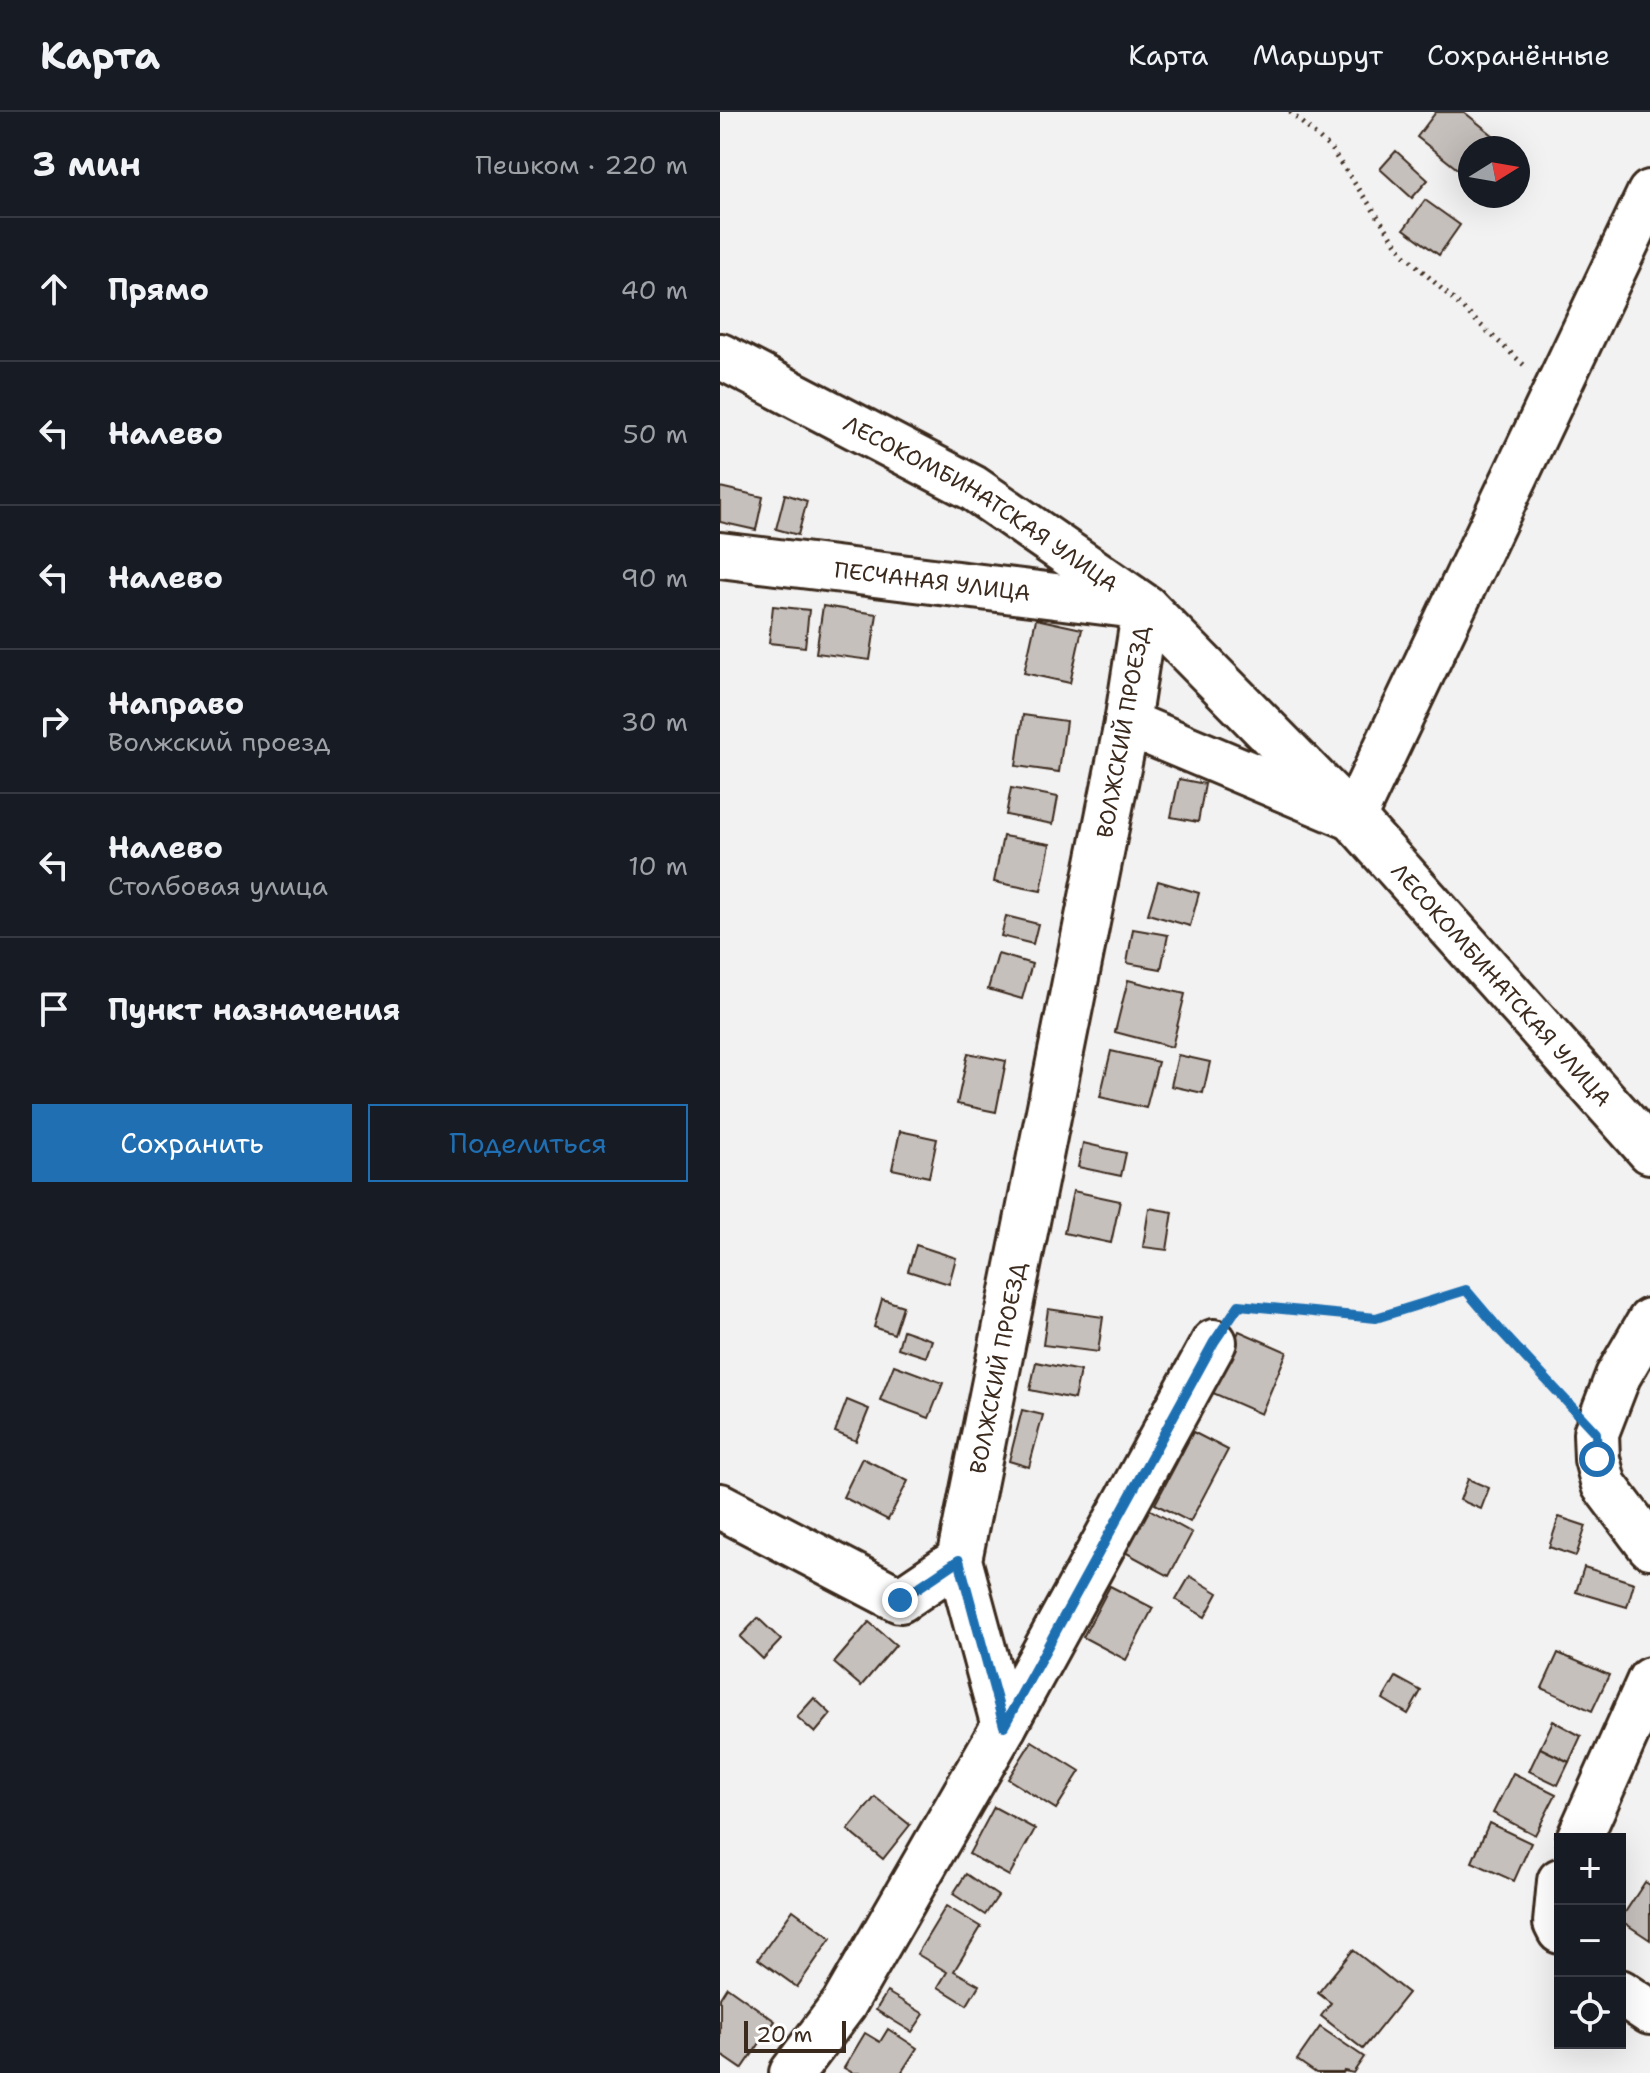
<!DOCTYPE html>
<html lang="ru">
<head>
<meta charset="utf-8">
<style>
  body { margin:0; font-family:"Shantell Sans",sans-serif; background:#20242c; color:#f1f3f6 }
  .controls { position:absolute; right:24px; bottom:24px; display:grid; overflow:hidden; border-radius:0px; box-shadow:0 8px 32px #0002 }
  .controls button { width:72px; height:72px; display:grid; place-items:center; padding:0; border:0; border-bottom:2px solid #363941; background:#171b24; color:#f1f3f6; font:40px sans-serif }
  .compass { position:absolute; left:738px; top:24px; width:72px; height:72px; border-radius:50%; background:#171b24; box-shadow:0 8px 32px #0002; rotate:79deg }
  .scale { position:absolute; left:24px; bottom:20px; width:102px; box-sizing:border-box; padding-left:8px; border:4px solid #3b2a1e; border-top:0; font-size:22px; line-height:28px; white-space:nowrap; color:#3b2a1e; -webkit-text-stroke:6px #fff; paint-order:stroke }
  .stop { position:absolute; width:24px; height:24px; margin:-18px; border:6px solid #1f6fb2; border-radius:50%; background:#fff }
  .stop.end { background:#1f6fb2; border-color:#fff; box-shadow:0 2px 8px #0008 }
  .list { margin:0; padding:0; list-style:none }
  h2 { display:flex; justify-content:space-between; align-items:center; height:104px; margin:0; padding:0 32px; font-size:34px }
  h2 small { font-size:26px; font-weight:400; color:#9ea1a6 }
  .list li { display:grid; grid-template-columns:52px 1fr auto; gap:24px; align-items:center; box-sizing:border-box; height:144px; padding:0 32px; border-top:2px solid #363941 }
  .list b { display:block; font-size:30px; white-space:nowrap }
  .list p { margin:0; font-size:26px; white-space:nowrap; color:#9ea1a6 }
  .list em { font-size:26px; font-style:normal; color:#9ea1a6 }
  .actions { display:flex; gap:16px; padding:24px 32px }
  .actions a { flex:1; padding:18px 0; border:2px solid #1f6fb2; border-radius:0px; text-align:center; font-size:28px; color:#1f6fb2 }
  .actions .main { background:#1f6fb2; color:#fff }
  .icon { flex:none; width:44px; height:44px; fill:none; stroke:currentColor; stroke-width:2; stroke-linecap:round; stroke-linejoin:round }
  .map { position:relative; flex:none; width:930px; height:1961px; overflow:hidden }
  header { display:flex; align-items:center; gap:48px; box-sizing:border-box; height:112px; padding:0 40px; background:#171b24; border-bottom:2px solid #363941 }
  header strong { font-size:38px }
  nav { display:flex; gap:44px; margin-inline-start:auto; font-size:28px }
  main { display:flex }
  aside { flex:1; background:#171b24 }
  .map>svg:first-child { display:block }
  .building { fill:#c6c0bd; stroke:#3b2a1e; stroke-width:2 }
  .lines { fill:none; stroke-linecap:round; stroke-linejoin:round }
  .minor-casing { stroke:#3b2a1e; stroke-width:50 }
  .path { stroke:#3b2a1e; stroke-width:5; stroke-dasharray:2 6; stroke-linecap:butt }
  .minor { stroke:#fff; stroke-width:44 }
  .route { stroke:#1f6fb2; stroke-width:10 }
  .labels { text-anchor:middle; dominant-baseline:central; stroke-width:8; stroke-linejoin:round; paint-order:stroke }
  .street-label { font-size:22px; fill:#3b2a1e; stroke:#fff }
</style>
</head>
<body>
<header>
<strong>Карта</strong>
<nav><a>Карта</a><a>Маршрут</a><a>Сохранённые</a></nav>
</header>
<main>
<aside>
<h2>3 мин<small>Пешком · 220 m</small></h2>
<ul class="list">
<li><svg class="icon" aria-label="ahead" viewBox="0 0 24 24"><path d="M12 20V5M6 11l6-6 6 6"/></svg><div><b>Прямо</b></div><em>40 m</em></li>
<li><svg class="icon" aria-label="left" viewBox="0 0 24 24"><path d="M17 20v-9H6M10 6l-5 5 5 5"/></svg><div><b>Налево</b></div><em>50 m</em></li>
<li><svg class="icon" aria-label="left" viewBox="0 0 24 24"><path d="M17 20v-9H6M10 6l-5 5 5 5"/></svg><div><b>Налево</b></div><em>90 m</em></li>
<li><svg class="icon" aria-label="right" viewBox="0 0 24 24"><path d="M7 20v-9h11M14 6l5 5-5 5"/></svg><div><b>Направо</b><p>Волжский проезд</p></div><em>30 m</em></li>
<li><svg class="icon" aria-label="left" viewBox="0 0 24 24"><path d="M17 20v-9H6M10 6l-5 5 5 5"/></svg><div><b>Налево</b><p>Столбовая улица</p></div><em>10 m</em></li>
<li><svg class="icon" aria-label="arrive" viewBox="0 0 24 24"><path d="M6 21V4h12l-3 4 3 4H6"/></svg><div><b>Пункт назначения</b></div></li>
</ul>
<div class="actions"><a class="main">Сохранить</a><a>Поделиться</a></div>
</aside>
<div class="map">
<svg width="930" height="1961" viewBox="0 0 930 1961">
  <rect width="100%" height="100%" fill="#f3f2f2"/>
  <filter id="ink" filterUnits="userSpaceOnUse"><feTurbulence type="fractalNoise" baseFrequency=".0125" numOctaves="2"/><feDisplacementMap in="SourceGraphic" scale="16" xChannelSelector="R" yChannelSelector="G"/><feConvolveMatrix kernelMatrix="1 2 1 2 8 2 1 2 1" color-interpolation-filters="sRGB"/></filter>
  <g filter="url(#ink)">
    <!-- building -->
    <g class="building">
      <polygon points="716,0 744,0 789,36 750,36 750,67 697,25"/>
      <polygon points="676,39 708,68 692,86 660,57"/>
      <polygon points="705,88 740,113 719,143 684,117"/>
      <polygon points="0,375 43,385 36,418 0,410"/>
      <polygon points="65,382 87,389 78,423 56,417"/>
      <polygon points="53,494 89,498 85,535 49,531"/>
      <polygon points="103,494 157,502 150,548 96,541"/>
      <polygon points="316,507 362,517 350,571 304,561"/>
      <polygon points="303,603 346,609 339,660 296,654"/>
      <polygon points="459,667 485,672 478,710 451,705"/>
      <polygon points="291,676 338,685 333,712 286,703"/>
      <polygon points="283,724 330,732 321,779 274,770"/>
      <polygon points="438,769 479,781 470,814 428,802"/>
      <polygon points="286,804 318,812 313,832 281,824"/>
      <polygon points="413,817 448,823 441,857 407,851"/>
      <polygon points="278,842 312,852 302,887 268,877"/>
      <polygon points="408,868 465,882 452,935 395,920"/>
      <polygon points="391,939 438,950 426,996 380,985"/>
      <polygon points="248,941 286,949 276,1000 237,992"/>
      <polygon points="458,943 490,950 483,981 451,974"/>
      <polygon points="180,1019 217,1027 209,1065 172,1057"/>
      <polygon points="363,1031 406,1041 401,1064 358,1055"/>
      <polygon points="353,1079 400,1089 391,1131 344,1121"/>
      <polygon points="429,1096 453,1100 447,1138 423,1135"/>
      <polygon points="196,1133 236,1146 229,1172 188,1159"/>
      <polygon points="162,1187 183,1194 174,1222 154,1215"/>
      <polygon points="328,1197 383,1205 378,1240 323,1233"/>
      <polygon points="183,1218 212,1228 206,1245 178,1236"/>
      <polygon points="519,1219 567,1240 541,1302 493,1281"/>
      <polygon points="316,1250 360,1259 354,1287 310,1278"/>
      <polygon points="174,1253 223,1271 209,1306 160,1288"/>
      <polygon points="127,1288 149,1297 136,1329 115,1320"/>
      <polygon points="302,1298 323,1303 309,1355 289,1349"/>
      <polygon points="473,1320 508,1338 470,1410 435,1392"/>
      <polygon points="142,1346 188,1369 168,1408 123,1385"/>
      <polygon points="748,1367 769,1376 761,1397 740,1388"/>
      <polygon points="427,1396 472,1421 449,1464 403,1439"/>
      <polygon points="839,1405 866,1414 856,1444 829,1435"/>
      <polygon points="864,1455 914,1471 907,1495 856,1480"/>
      <polygon points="470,1464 498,1481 485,1505 456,1488"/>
      <polygon points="390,1474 433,1496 406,1548 363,1525"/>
      <polygon points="38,1506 61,1528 43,1547 20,1525"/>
      <polygon points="149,1510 176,1533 141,1574 114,1551"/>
      <polygon points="838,1541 889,1563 872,1599 822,1576"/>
      <polygon points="676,1565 701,1579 688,1602 663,1587"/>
      <polygon points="94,1586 111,1602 95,1621 77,1605"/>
      <polygon points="833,1609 861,1624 849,1650 820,1636"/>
      <polygon points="312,1629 360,1659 336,1697 288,1667"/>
      <polygon points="820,1636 849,1650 838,1673 809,1659"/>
      <polygon points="793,1661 836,1682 815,1723 773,1701"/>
      <polygon points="155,1685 190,1713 163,1747 128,1718"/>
      <polygon points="274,1695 315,1717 289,1764 249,1742"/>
      <polygon points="769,1711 811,1731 794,1769 752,1750"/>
      <polygon points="246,1762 278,1784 265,1803 233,1782"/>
      <polygon points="925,1770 930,1773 930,1828 900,1808"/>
      <polygon points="226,1794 261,1815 234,1859 259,1873 247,1893 218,1875 227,1860 197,1842"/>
      <polygon points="73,1798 111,1826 77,1875 38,1847"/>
      <polygon points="633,1838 688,1881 643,1937 601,1904 611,1891 598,1881"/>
      <polygon points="7,1875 55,1909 22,1957 0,1942 0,1886"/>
      <polygon points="167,1880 204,1902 192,1920 156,1898"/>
      <polygon points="600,1915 644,1945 633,1961 624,1959 623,1961 596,1961 577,1948"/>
      <polygon points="168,1917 197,1936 181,1961 133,1961 124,1956 145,1921 160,1930"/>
    </g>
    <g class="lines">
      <defs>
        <g id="minor">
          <path id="s1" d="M0,244L253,376L425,495L633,706L930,1039"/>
          <path id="s2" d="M0,443L425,495L407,611L239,1448L284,1614L124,1892L72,1961"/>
          <polyline points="407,611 633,706 930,81"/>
          <polyline points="930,1209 898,1264 876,1321 877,1347 884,1373 930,1434"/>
          <polyline points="0,1394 180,1488 239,1448"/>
          <polyline points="284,1614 494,1230"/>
          <polyline points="859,1727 930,1568"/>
          <polyline points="840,1769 836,1811 840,1819"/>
          <polyline points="900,1880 930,1900"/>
        </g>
      </defs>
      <!-- minor casing -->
      <use href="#minor" class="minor-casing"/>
      <!-- path -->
      <g class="path">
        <polyline points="570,0 610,36 684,142 805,254"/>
        <polyline points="514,1199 519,1193 656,1206 746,1178 846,1289"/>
      </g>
      <!-- minor -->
      <use href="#minor" class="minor"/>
    </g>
  </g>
  <g class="lines" filter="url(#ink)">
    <!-- route -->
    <polyline class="route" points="180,1488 239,1448 284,1614 494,1230 519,1193 656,1206 746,1178 779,1217 876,1321 877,1347"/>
  </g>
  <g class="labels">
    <!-- street labels -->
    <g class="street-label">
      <text stroke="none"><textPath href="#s1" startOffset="300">ЛЕСОКОМБИНАТСКАЯ УЛИЦА</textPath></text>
      <text stroke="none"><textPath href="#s2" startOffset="214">ПЕСЧАНАЯ УЛИЦА</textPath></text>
      <text transform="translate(403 620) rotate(-80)">ВОЛЖСКИЙ ПРОЕЗД</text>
      <text stroke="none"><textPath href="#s1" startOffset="1014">ЛЕСОКОМБИНАТСКАЯ УЛИЦА</textPath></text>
      <text transform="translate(278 1256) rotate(-79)">ВОЛЖСКИЙ ПРОЕЗД</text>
    </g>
  </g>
</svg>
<div class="controls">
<button>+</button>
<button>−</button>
<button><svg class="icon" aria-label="locate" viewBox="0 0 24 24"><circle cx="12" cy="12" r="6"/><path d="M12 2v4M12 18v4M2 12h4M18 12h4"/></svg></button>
</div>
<svg class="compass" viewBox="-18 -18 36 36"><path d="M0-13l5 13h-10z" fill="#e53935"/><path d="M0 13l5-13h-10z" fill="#9ea1a6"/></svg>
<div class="scale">20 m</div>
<div class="stop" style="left:877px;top:1347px"></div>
<div class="stop end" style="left:180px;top:1488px"></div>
</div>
</main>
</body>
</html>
